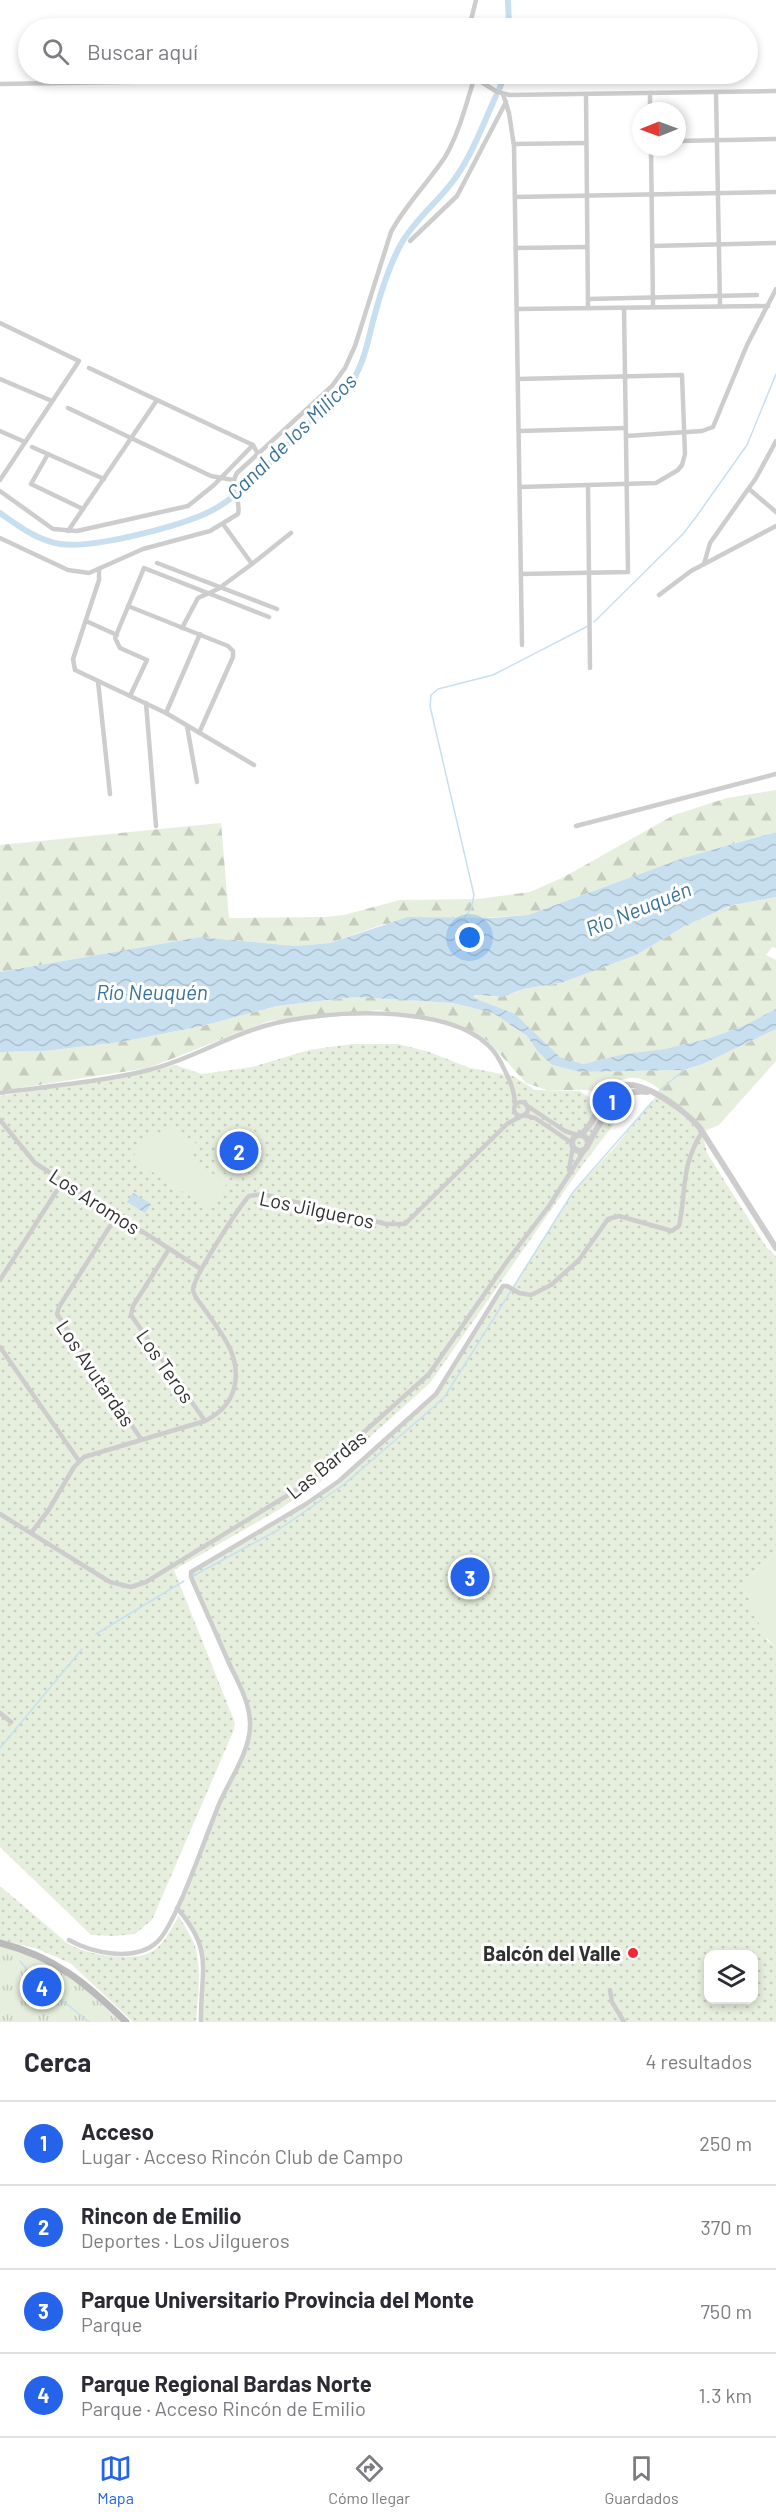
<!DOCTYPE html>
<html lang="es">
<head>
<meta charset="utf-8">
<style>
  body { margin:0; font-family:Barlow,sans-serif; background:#f2f2f3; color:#2b2b33 }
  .controls { position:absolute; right:18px; bottom:18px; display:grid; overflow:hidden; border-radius:12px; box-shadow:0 3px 9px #0003 }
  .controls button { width:54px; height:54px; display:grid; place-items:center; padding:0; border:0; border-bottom:2px solid #e1e1e2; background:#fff; color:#2b2b33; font:30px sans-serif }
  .compass { position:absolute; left:632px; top:102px; width:54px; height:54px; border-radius:50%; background:#fff; box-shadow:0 3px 9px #0003; rotate:269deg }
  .you { position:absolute; left:470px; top:938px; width:21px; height:21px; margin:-15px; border:4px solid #fff; border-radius:50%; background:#1a73e8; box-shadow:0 0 0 9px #1a73e833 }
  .badge { display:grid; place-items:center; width:39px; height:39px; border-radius:50%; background:#2563eb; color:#fff; font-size:20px; font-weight:700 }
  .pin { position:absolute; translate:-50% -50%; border:3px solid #fff; box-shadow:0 2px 6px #0006 }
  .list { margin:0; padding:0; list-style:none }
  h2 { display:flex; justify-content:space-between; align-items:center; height:78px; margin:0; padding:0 24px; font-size:26px }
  h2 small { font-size:20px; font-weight:400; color:#7c7c81 }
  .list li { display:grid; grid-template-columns:39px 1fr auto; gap:18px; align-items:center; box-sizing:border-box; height:84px; padding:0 24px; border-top:2px solid #e1e1e2 }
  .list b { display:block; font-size:22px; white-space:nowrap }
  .list p { margin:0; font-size:20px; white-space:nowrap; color:#7c7c81 }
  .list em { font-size:20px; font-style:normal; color:#7c7c81 }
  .icon { flex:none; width:33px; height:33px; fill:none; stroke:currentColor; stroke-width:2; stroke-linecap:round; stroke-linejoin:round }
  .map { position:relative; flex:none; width:776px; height:2022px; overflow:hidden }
  .search { position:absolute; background:#fff; box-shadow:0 3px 9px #0003; left:18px; right:18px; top:18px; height:66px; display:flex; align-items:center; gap:15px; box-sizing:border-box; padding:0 21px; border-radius:33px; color:#7c7c81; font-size:22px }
  .sheet { height:414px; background:#fff }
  nav { display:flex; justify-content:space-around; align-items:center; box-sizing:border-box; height:84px; border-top:2px solid #e1e1e2; background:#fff; font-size:16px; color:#7c7c81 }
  nav a { display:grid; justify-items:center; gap:3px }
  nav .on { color:#2563eb }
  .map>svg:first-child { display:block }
  .grass { fill:url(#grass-dots); fill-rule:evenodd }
  .forest { fill:url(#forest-firs) }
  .park { fill:url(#park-tufts) }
  .pitch { fill:#e6eedd }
  .water { fill:url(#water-waves) }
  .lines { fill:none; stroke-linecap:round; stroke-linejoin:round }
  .stream { stroke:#c8dfef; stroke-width:1.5 }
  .canal { stroke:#c8dfef; stroke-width:6 }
  .minor { stroke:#cdcdcd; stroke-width:4.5 }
  .tertiary { stroke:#cdcdcd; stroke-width:6 }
  .secondary { stroke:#bababa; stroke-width:7 }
  .poi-dot { fill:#f12836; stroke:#fff; stroke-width:2 }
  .labels { text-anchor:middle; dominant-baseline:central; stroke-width:6; stroke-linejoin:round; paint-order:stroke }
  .street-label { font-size:20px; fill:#303030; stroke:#fff }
  .poi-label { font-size:20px; font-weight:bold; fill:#303030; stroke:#fff; text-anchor:end }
  .water-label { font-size:21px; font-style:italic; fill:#387298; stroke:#fff }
</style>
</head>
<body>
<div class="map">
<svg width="776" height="2022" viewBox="0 0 776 2022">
  <defs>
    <pattern id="grass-dots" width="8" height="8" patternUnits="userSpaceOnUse" patternTransform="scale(1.5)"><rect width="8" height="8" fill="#e6eedd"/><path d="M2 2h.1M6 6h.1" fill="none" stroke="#c6ccbe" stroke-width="1.8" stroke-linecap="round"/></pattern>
    <pattern id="forest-firs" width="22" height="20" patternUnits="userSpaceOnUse" patternTransform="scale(1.5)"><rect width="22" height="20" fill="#e6eedd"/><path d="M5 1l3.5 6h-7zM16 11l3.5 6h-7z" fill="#c6ccbe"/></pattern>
    <pattern id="park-tufts" width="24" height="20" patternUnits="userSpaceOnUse" patternTransform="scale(1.5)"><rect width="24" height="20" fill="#e6eedd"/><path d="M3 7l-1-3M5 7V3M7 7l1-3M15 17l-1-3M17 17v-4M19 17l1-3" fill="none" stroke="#c6ccbe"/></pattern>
    <pattern id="water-waves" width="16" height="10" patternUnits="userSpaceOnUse" patternTransform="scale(1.5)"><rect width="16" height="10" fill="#c8dfef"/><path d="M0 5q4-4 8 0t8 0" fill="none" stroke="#acc0cd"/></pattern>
  </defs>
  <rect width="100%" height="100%" fill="#fff"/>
  <!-- grass -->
  <g class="grass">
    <polygon points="352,1044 398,1044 429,1052 470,1068 513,1076 535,1090 580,1091 618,1119 584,1163 430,1383 320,1482 280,1509 174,1570 235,1723 233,1732 152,1920 135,1934 114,1936 91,1935 0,1847 0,1096 150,1072 175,1065 202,1074 252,1067 309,1050"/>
    <path d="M657,1095L702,1132L707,1153L767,1248L776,1256V1553L747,1579L767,1640L776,1648V2022H201L204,1975L199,1939L177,1908L242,1753L250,1725L247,1703L191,1572L306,1504L339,1481L436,1394L503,1286L511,1289L573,1192L615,1147ZM708,1954H754V2000H708Z"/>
    <path d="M0,1886L66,1942C83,1955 134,1963 153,1951C165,1943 171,1928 179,1916C184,1926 191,1935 195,1946C202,1970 198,1997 196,2022H133L70,1963L35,1948L0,1940Z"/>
  </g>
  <!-- forest -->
  <g class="forest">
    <polygon points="776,790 776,832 683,858 528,915 384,924 330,943 295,946 200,937 0,972 0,845 221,823 229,918 326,917 344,915 400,900 478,899 530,892 564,877 674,815 727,798"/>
    <polygon points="776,897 776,948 772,947 766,955 776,960 776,1009 743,1026 707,1039 664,1049 624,1054 583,1064 560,1057 537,1036 473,997 479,995 496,997 508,995 523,989 561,983 636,955 685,926 729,906"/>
    <path d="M355,997L453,1003L493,1013L527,1036L538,1052L552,1065L580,1072L685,1070L703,1064L776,1029V1061L719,1125L702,1132L695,1123L657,1095L660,1090C638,1071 619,1075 601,1096L589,1090H547L526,1083L488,1041L471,1031L447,1022L378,1010L269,1021L148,1068L0,1091V1052L44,1051L121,1042L202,1026L277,1006Z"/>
  </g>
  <!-- park -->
  <path class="park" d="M0,1946C51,1959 83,1985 120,2022H0Z"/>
  <!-- pitch -->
  <g class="pitch">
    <polygon points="242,1123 263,1137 236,1180 215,1166"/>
    <polygon points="170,1126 197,1144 188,1158 227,1183 210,1209 132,1159 149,1133 161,1140"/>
    <polygon points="776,1553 776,1648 763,1634 745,1588 747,1579"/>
  </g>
  <!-- water -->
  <g class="water">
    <polygon points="776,832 776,897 729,906 685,926 636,955 561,983 523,989 502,997 479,995 473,996 476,999 515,1014 560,1057 583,1064 624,1054 664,1049 707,1039 743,1026 776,1009 776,1029 703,1064 684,1070 580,1072 552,1065 538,1052 527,1036 493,1013 453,1003 355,997 277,1006 202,1026 121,1042 44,1051 0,1052 0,972 200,937 295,946 330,943 408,917 491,918 528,915 683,858"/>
    <polygon points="133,1193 151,1204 145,1213 127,1202"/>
  </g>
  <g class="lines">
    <!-- stream -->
    <g class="stream">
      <polyline points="594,622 683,534 696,517 747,445 776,374"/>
      <polyline points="463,919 471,909 474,895 430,706 431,695 438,689 493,675 588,626"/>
      <polyline points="660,1090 684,1070"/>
      <polyline points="193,1576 278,1530 342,1486 436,1405 445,1396 573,1192 652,1102"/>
      <polyline points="96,1634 184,1581"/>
      <polyline points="0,1748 82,1649"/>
      <polyline points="20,1961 48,1994 68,2005 89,2022"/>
    </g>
    <!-- canal -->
    <g class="canal">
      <polyline points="508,0 509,28"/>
      <polyline points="499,90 505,74"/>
      <path d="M0,513C17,525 38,541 60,544C93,549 189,525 218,507C250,488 274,457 301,430C318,413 340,402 353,380C364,362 368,341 373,321C380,294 388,268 401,244C414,221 434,205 450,185C471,159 482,126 496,96"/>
    </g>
    <!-- minor -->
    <g class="minor">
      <polyline points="469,28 476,0"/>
      <polyline points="0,84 472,76 497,92 510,95 776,91"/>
      <polyline points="716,92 720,306"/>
      <polyline points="650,93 650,111"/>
      <polyline points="503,94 509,113 514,146 522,645"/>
      <polyline points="586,94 588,308"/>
      <polyline points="677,141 776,139"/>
      <polyline points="514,144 586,143"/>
      <polyline points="651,147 653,307"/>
      <polyline points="515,197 776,192"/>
      <polyline points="410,241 457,196 506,102"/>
      <polyline points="652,246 776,243"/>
      <polyline points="516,248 587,247"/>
      <polyline points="588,299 757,295"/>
      <polyline points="517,309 768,306"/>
      <polyline points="0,323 79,361 0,480"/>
      <polyline points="89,368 253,445 258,454"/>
      <polyline points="0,379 52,401"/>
      <polyline points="518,379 682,375 685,454 682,465 678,470 656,483 520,487"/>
      <polyline points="68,408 211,476 233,480"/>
      <polyline points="0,431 25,442"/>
      <polyline points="519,431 626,428"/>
      <polyline points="626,436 702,431 713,427 747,345 776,289"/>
      <polyline points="32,447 104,479"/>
      <polyline points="48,454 31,484 83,509"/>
      <polyline points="588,485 590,668"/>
      <polyline points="749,489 776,512"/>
      <polyline points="0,491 53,529 77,531 188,506 214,485 253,445"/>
      <polyline points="68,531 157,400"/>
      <path d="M0,538L68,570L89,573L143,549L210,531L238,514C242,499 228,487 237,473L332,386L345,368L355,346L391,232C406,204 428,183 445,157C459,133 466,105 474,79"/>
      <polyline points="157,563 277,609"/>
      <polyline points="252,564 291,533"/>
      <polyline points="704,564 710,543 756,478 776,441"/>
      <polyline points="99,569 99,580 73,659 75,670 166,713 254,765"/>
      <polyline points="521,574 628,572 624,308"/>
      <polyline points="659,595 691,571 776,526"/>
      <polyline points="128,606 228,646 233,651 233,657 199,733"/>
      <polyline points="86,621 117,635"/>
      <polyline points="182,628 198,598 218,589 252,564 223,524"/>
      <polyline points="98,681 110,794"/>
      <polyline points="130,696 147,660 120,648 115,638 144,568 269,617"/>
      <polyline points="146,703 156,826"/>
      <polyline points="166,713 200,634"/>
      <polyline points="187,726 197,782"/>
      <polyline points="576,826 776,774"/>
      <path d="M0,1093C49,1086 100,1082 149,1070C190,1060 227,1036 268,1025C322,1010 444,1003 488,1045C496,1052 501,1062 505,1071C511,1082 515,1094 515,1106"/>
      <circle cx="521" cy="1109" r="7"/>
      <polyline points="526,1105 565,1131 577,1135"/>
      <polyline points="523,1115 535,1118 572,1143"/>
      <polyline points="0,1120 35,1163 201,1269"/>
      <polyline points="569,1170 573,1146"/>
      <polyline points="117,1215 59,1307 57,1314 141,1439"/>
      <polyline points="169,1249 133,1306 131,1315 205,1421"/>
      <polyline points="0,1280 63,1181"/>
      <polyline points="0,1347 79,1461"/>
      <polyline points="0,1514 110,1582 131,1587 146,1582 306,1484 429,1374 508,1260 549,1206 586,1148"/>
      <path d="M31,1533L48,1511L74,1467L84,1457L205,1421C221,1413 232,1402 235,1384C240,1354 221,1333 205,1310C201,1304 194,1297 193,1290C192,1279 239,1207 249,1196L262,1194L386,1224H405L507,1124L521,1116"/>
      <polyline points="0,1713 11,1722"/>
      <path d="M177,1908C215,1952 200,1970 201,2022"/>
      <path d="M69,1940C92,1953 134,1962 156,1943C176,1927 207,1831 220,1802C230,1779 250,1751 250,1726C251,1703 237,1681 228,1661C216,1633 203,1605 191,1577V1572L306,1504L339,1481L436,1394L503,1286H507L519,1293L531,1295L551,1285L579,1260L608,1219L619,1216L672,1231L679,1226C687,1188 680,1168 702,1132"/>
      <polyline points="610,1990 612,2002 624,2022"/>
    </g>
    <!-- tertiary -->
    <g class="tertiary">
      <path d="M580,1135C595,1124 597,1106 609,1093C631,1067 684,1110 700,1128L776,1248"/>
      <circle cx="580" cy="1143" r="8"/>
      <path d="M587,1146C601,1122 615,1087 647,1092"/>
    </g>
    <!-- secondary -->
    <path class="secondary" d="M0,1943C55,1957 86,1983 126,2022"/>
  </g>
  <!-- markers -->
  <circle class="poi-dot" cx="633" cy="1953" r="6"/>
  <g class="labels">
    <!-- street labels -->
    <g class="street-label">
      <text transform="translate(95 1201) rotate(33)">Los Aromos</text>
      <text transform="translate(317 1209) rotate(12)">Los Jilgueros</text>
      <text transform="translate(166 1366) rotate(55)">Los Teros</text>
      <text transform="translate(96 1373) rotate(56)">Los Avutardas</text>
      <text transform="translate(326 1464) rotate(-39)">Las Bardas</text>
    </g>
    <!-- poi labels -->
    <g class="poi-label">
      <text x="621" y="1953">Balcón del Valle</text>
    </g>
    <!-- water labels -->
    <g class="water-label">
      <text transform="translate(291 436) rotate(-44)">Canal de los Milicos</text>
      <text transform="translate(638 908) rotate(-22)">Río Neuquén</text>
      <text x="152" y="991">Río Neuquén</text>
    </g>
  </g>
</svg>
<div class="controls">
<button><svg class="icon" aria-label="layers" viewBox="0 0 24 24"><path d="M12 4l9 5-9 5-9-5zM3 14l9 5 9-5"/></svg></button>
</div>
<svg class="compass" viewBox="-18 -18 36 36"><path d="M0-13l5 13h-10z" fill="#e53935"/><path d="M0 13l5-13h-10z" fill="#7c7c81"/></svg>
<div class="you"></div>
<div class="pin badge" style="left:612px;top:1101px">1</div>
<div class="pin badge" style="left:239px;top:1151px">2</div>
<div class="pin badge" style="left:470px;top:1577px">3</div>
<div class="pin badge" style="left:42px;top:1987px">4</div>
<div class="search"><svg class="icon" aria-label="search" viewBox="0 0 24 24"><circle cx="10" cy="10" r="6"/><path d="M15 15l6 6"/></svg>Buscar aquí</div>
</div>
<section class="sheet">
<h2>Cerca<small>4 resultados</small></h2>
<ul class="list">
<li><span class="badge">1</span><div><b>Acceso</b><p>Lugar · Acceso Rincón Club de Campo</p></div><em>250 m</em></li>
<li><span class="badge">2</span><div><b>Rincon de Emilio</b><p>Deportes · Los Jilgueros</p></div><em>370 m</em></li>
<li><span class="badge">3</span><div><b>Parque Universitario Provincia del Monte</b><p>Parque</p></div><em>750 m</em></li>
<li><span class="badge">4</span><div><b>Parque Regional Bardas Norte</b><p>Parque · Acceso Rincón de Emilio</p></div><em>1.3 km</em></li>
</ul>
</section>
<nav>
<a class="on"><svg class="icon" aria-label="map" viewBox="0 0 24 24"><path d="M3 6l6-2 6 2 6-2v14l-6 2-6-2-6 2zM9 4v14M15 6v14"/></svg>Mapa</a>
<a><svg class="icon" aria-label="directions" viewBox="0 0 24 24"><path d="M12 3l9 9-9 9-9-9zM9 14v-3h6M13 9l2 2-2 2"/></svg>Cómo llegar</a>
<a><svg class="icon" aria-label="saved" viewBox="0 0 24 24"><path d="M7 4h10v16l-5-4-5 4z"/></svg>Guardados</a>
</nav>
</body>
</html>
